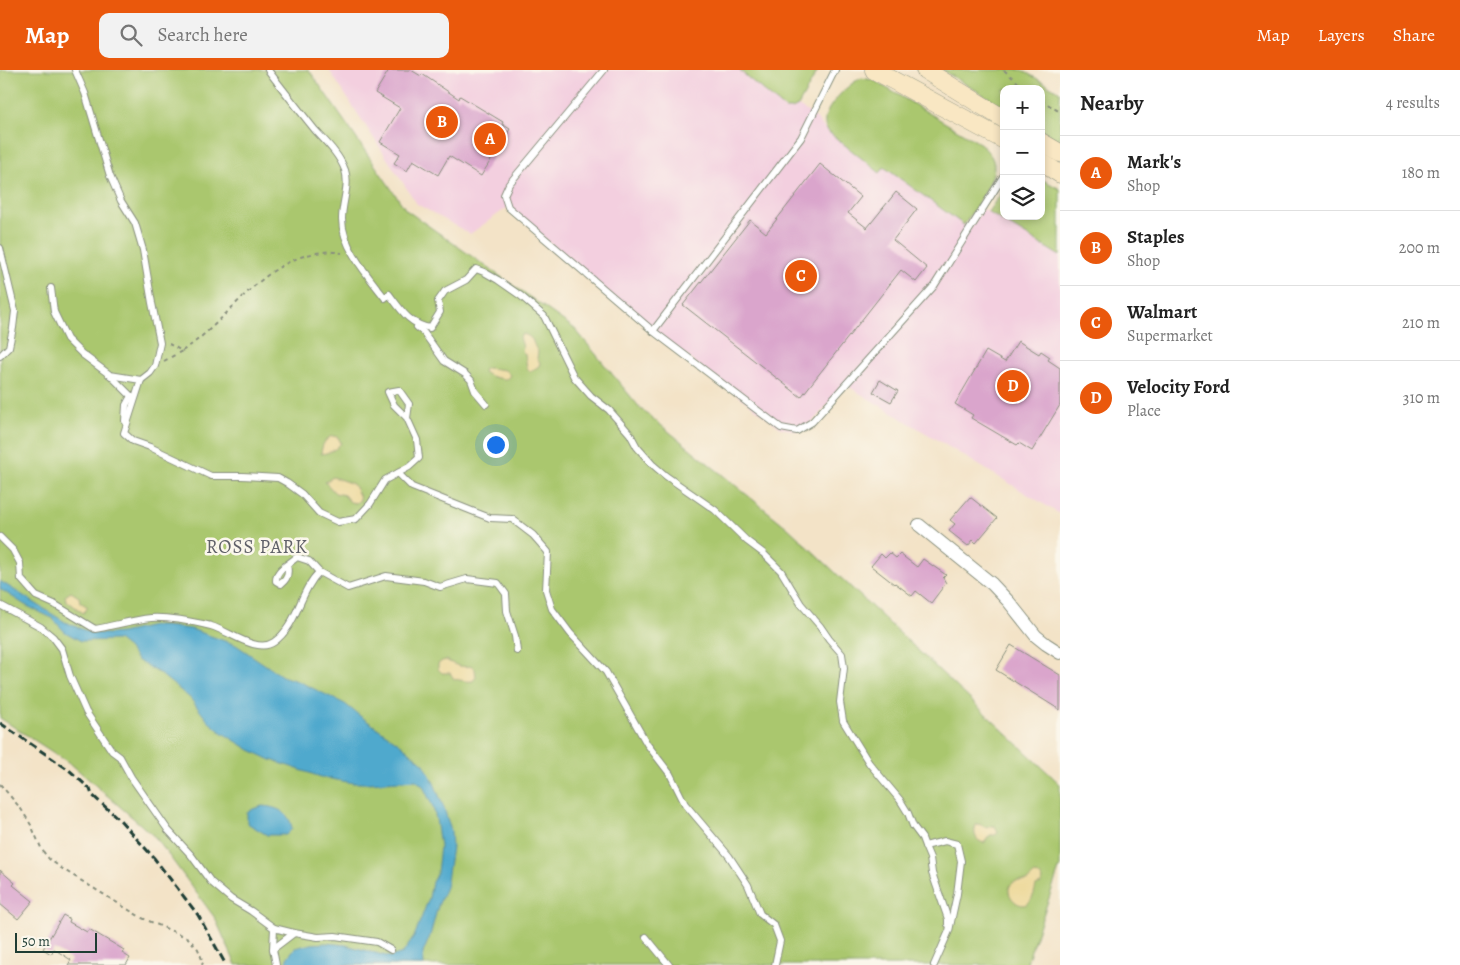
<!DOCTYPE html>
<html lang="en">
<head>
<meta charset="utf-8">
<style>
  body { margin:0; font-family:Alegreya,serif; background:#f2f2f2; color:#222 }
  .controls { position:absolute; right:15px; top:15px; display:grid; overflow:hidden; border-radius:10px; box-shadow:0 2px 8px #0003 }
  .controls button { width:45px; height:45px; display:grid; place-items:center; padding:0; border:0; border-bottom:1px solid #e0e0e0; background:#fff; color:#222; font:25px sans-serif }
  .scale { position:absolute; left:15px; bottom:12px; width:82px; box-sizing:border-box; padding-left:5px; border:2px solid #1f3d34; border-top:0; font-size:14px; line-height:18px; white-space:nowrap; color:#1f3d34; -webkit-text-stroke:4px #fbf7ec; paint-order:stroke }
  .you { position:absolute; left:495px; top:374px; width:18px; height:18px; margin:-12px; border:4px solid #fff; border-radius:50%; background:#1a73e8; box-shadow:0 0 0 8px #1a73e833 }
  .badge { display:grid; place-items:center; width:32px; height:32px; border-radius:50%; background:#ea580c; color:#fff; font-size:16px; font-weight:700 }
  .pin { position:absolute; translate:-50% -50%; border:2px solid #fff; box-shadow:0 1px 5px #0006 }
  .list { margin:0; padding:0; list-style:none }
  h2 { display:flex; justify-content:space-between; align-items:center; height:65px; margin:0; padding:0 20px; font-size:21px }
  h2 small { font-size:16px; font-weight:400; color:#767676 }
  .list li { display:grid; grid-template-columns:32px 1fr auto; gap:15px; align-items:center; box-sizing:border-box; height:75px; padding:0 20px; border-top:1px solid #e0e0e0 }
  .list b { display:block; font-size:19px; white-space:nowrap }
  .list p { margin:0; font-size:16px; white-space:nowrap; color:#767676 }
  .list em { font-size:16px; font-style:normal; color:#767676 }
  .icon { flex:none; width:28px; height:28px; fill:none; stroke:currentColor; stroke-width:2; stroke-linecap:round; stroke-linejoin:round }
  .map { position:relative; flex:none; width:1060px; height:895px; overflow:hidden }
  header { display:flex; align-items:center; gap:30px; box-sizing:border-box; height:70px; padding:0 25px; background:#ea580c; color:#fff }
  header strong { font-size:24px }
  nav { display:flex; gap:28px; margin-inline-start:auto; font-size:18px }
  .search { width:350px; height:45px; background:#f2f2f2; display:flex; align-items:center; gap:12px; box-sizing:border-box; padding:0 18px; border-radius:10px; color:#767676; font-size:19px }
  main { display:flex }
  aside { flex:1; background:#fff }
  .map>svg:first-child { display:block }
  .built { fill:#f3cfdf }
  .green { fill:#aac76e; stroke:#648251 }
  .sand { fill:#eeda9e; stroke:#868c69 }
  .water { fill:#50a9cd; stroke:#387380 }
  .building { fill:#daa5cc }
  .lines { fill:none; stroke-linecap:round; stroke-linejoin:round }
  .lane-casing { stroke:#89907e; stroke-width:8 }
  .street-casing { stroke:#89907e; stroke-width:14 }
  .secondary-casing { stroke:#89907e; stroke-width:19 }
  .path { stroke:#89907e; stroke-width:2; stroke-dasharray:4 4; stroke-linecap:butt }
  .lane { stroke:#fff; stroke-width:6 }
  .street { stroke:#fff; stroke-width:12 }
  .secondary { stroke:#f9e7c3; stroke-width:18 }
  .rail { stroke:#1f3d34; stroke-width:3; stroke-dasharray:8 4; stroke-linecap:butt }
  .labels { text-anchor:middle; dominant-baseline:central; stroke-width:5; stroke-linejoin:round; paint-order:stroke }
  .neighbourhood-label { font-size:19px; letter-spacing:1px; fill:#606169; stroke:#fbf7ec }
</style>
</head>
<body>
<header>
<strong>Map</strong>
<div class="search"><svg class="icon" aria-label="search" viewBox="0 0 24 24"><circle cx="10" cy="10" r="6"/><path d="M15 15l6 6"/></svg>Search here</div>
<nav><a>Map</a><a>Layers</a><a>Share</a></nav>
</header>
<main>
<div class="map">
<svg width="1060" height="895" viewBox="0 0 1060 895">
  <rect width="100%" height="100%" fill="#fbf7ec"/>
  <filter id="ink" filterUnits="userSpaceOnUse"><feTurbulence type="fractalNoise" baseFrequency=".02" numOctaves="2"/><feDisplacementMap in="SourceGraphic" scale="10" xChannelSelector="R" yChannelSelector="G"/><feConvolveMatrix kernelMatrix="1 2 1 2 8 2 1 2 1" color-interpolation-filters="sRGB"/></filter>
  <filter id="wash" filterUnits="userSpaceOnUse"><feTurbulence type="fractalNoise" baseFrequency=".0096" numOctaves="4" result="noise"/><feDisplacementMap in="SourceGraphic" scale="20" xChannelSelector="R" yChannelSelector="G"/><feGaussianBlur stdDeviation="1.12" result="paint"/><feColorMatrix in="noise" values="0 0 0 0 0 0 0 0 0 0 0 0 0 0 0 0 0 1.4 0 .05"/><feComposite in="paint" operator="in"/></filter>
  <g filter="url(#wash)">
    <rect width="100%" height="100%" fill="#f3e3c7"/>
    <!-- built -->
    <polygon class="built" points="329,0 739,0 785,39 792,39 798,36 813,45 826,60 879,102 884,96 970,159 983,139 1060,186 1060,444 846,315 812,352 797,361 781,358 653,261 508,137 470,164 417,134"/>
    <!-- green -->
    <g class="green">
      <polygon points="0,0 309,0 406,140 575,259 641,339 788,458 1060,714 1060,796 1026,895 236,895 215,848 156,768 71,694 0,648"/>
      <polygon points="739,0 818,0 798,36 792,39 785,39"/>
      <polygon points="942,0 1022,0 1060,22 1060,71 1041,60 1041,19 1004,19 1004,37"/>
      <path d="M862,8L873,10L981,74C986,80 993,86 994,94C996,111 973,140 964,155L884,97L880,103L826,60C825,55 824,50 826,45C830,33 850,12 862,8Z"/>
      <polygon points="1041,109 1060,119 1060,186 988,142 1004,119 1004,146 1041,146"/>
    </g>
    <!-- sand -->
    <g class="sand">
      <path d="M523,264C536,268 531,273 538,281L537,289L540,292L539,296L530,302L527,298L525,284L522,281C524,276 521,272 520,267Z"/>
      <path d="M488,298L505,300L510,305L507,309C500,309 490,307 483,302L484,299Z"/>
      <path d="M332,366L338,367L341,373C336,380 329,383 321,384C322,375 324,370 332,366Z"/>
      <polygon points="333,407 353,414 359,425 360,430 356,433 350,432 344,425 335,423 325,412"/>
      <polygon points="71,522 79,527 80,532 88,537 86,540 83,543 66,530 65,526"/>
      <path d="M446,590C454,595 462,598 472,596L475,599L476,607L473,611C467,612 460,610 454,609L450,603H442L438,599V594L442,591Z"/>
      <path d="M979,754L987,758L991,756H995L998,763L995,765H990L984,773C975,771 973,763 976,755Z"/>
      <path d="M1035,804L1041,806L1043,810L1041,814L1036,816C1035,820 1033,828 1030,831C1021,844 999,821 1014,812C1018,810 1022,812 1026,811C1028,811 1032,806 1035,804Z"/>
    </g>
    <!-- water -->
    <g class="water">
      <polygon points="0,511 65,552 89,562 107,564 121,563 152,556 166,556 191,559 236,575 282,606 300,612 345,634 360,646 399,673 424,694 434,713 444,738 451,761 452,777 446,817 438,836 430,866 423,883 424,895 287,895 287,888 295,878 311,874 326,873 346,875 390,887 403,883 414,867 429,828 432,812 437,803 440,776 436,749 433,737 423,716 416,710 368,713 353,713 321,707 271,690 250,680 221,662 208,651 190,628 159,603 137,590 128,578 118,570 81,571 65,562 52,548 25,535 0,519"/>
      <path d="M262,736C277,737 290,742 292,759L286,765H267L247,753V743L253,739Z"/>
    </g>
    <g id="blocks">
      <!-- building -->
      <g class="building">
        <polygon points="389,0 411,0 421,6 422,4 459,29 460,26 503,52 502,54 510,59 481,106 449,86 438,105 413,90 407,101 394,93 400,84 380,72 400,38 375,23"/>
        <polygon points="820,94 861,127 848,143 867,158 896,122 917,139 893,170 927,198 916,212 901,200 801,327 683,235 750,150 766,163"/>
        <polygon points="1018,271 1039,284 1041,281 1050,287 1048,290 1060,298 1060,335 1032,381 1019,373 1017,375 971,348 973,345 955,334 986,281 1005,292"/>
        <polygon points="880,310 898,321 891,332 873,322"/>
        <polygon points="970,427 997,448 976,473 973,470 968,476 949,461 955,454 950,450"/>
        <polygon points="890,483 896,488 900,484 917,497 923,489 946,505 943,508 946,513 931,533 916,521 912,526 895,513 894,514 871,496 881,484 885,488"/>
        <polygon points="1011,575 1060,605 1060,640 996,600"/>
        <polygon points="0,800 15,813 13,815 33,831 18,849 0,834"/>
        <polygon points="63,845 70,849 69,852 87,862 89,859 124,880 122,883 130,888 126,895 68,895 71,890 54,879 51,884 43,879"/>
      </g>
    </g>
  </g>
  <g filter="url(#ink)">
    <use href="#blocks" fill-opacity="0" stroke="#89907e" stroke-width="1"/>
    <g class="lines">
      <defs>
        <g id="lane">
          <polyline points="75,0 85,23 110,106 121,131 135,153 143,180 152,233 160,273 155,296 150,303 141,310 124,363 133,371 150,377 211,406 242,406 278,408 287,413 302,424 319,443 338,452 356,449 370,434 385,410 409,397 419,388 417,370 407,348 394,335 388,322 399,320 409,334 407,348"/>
          <path d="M268,0C283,20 299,40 315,60C326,72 339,84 345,100C350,116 342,132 342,149C342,177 368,206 385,228L389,224C401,240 409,254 430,258L440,242L438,231L445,221L466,210L476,199L484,202L498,210L521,226L544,246L574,307L591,326L609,340L630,364L637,377L652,394L666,406L715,440L747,471L763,483L781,501L801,534L820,556L829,569L842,584L844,598L840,632L843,651L869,693L900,730L908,743L913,756L922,768L925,776L945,771L957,774L961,791L957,824L949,861L934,895"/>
          <polyline points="604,0 509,114 504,125 508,137 653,261 801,68 835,0"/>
          <polyline points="0,178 15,241 13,258 9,277 0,286"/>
          <polyline points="51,218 54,242 67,269 82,284 110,305 131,326 126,335 125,351"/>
          <polyline points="417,257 424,263 444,291 465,304 471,310 475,321 486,334"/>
          <polyline points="653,261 781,358 797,361 812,352 934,216 1004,105"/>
          <polyline points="110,305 141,310"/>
          <polyline points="398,403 412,417 472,441 490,448 512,449 533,465 548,482 546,520 552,539 570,563 606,602 647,674 670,704 685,734 729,786 748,815 760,844 774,855 780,871 775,895"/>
          <path d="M0,467L13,480L20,493L21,509L36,526L54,534L95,559C113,556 132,550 151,548C168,547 194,552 211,556C229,561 257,584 274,572C298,555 299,522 319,502"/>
          <path d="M287,495C289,503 288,509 281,514L276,511C276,499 288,495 297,487L309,491L319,502L348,518L386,506L424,511L440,517L467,509L498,513L506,524L507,541L515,566L517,581"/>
          <polyline points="0,535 41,557 53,567 62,579 70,606 86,642 112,681 120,687 131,707 168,760 191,785 211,812 231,829 251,841 274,858 294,863 318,867 335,866 377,872 391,880"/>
          <polyline points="925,776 930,788 932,803 948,849 948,854"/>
          <polyline points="274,858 273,879 276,895"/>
          <polyline points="646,867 669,895"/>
          <polyline points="273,879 294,863"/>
        </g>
        <polyline id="street" points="919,455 992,514 1009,532 1036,566 1046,574 1060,583"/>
        <g id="secondary">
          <polyline points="874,0 1004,70"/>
          <polyline points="925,0 1004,49"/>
          <polyline points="1041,72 1060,83"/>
          <polyline points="1041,92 1060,104"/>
        </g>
      </defs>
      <!-- lane casing -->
      <use href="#lane" class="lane-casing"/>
      <!-- street casing -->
      <use href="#street" class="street-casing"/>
      <!-- secondary casing -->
      <use href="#secondary" class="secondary-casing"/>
      <!-- path -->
      <g class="path">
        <polyline points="1004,0 1025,19"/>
        <polyline points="1041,30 1060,42"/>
        <path d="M182,281C231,250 260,189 323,182C329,181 336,182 342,183"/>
        <polyline points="164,291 182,281 169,274"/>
        <polyline points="0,714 21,739 31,755 42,780 49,789 64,800 142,848 188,868 198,879 203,892 202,895"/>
      </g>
      <!-- lane -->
      <use href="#lane" class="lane"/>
      <!-- street -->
      <use href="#street" class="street"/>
      <!-- secondary -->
      <use href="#secondary" class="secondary"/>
      <!-- rail -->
      <polyline class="rail" points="0,653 69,700 90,719 92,725 119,749 154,788 198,845 226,895"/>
    </g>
  </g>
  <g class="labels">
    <!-- neighbourhood labels -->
    <g class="neighbourhood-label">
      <text x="257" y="477">ROSS PARK</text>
    </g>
  </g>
</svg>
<div class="controls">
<button>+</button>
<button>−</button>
<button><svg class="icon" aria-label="layers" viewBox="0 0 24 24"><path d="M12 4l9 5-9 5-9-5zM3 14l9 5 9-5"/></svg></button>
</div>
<div class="scale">50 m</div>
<div class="you"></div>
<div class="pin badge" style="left:490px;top:69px">A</div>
<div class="pin badge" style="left:442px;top:52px">B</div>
<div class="pin badge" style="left:801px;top:206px">C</div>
<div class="pin badge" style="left:1013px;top:316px">D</div>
</div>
<aside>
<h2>Nearby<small>4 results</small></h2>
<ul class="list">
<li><span class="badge">A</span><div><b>Mark's</b><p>Shop</p></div><em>180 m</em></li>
<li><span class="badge">B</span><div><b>Staples</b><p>Shop</p></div><em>200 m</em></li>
<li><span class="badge">C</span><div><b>Walmart</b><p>Supermarket</p></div><em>210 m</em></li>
<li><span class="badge">D</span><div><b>Velocity Ford</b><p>Place</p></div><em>310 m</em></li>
</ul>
</aside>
</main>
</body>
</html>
